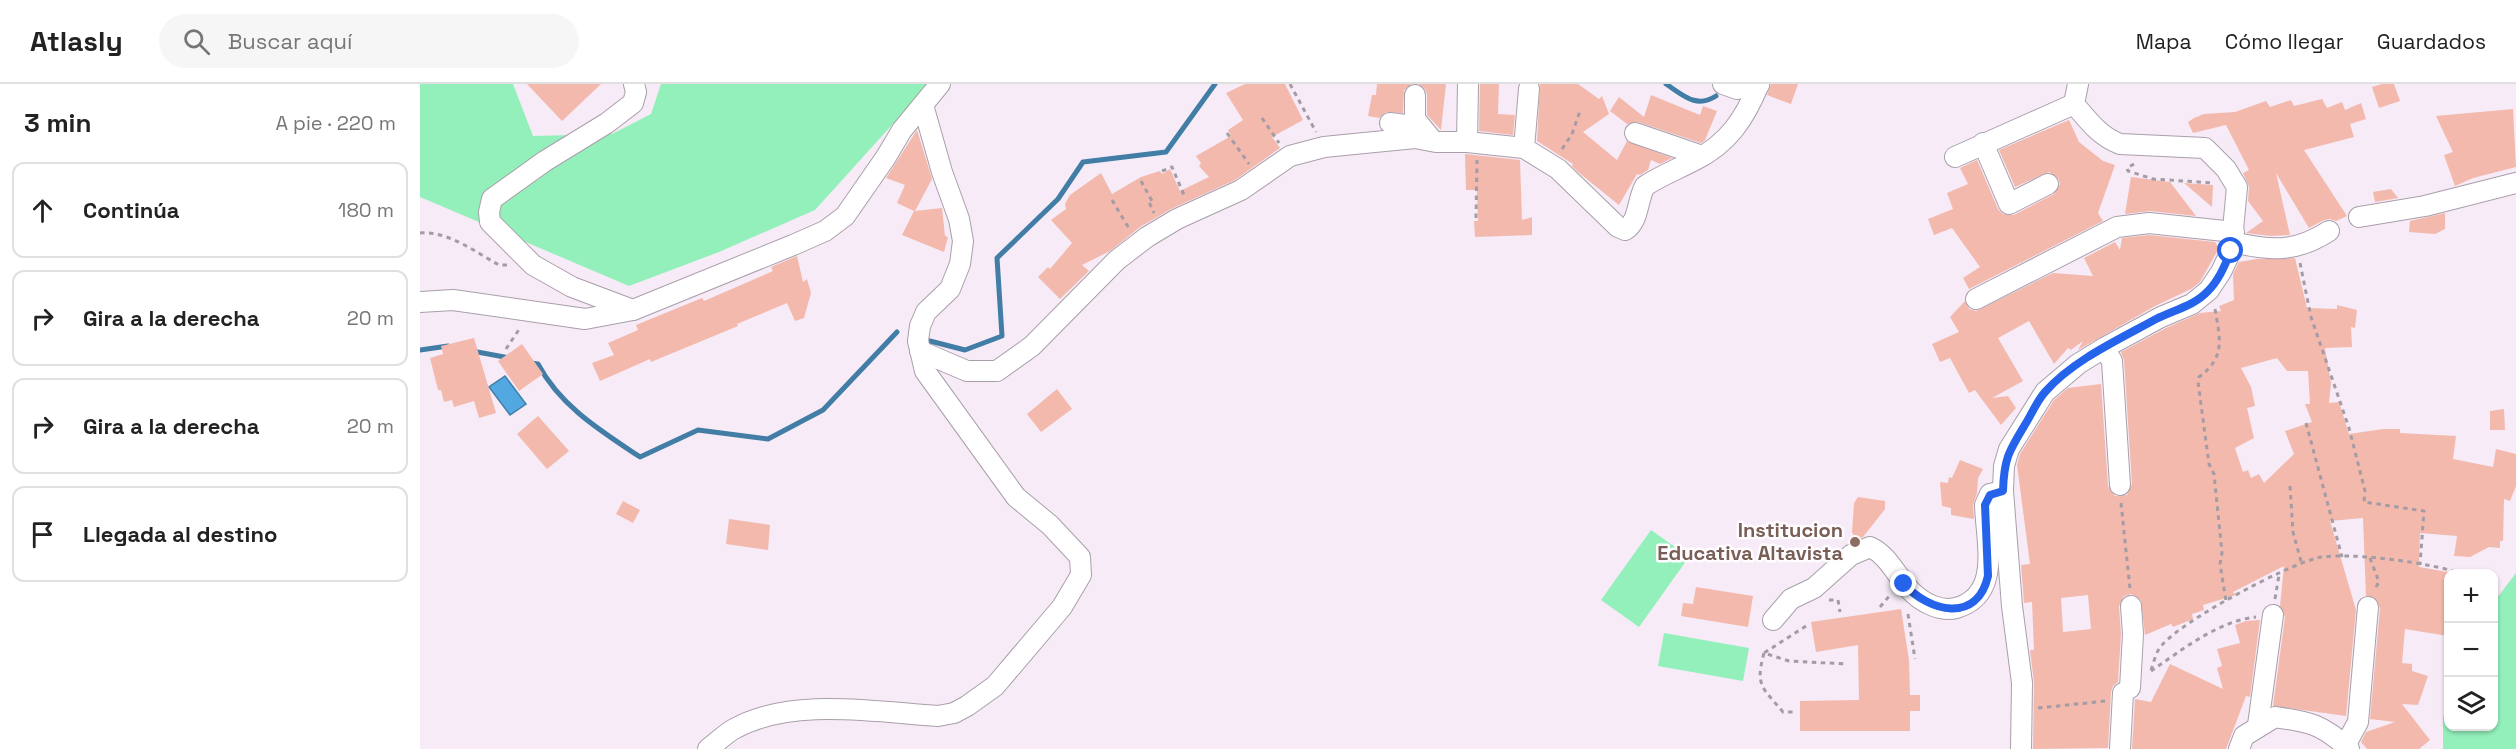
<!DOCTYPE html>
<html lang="es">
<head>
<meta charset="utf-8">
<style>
  body { margin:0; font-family:"Space Grotesk",sans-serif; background:#f6f6f6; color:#222 }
  .controls { position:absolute; right:18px; bottom:18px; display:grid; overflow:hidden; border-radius:12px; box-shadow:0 2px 4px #0004 }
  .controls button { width:54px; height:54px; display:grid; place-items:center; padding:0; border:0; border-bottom:2px solid #e0e0e0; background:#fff; color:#222; font:30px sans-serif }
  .stop { position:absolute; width:18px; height:18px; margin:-14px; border:4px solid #2563eb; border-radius:50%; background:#fff }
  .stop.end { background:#2563eb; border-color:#fff; box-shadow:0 2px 6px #0008 }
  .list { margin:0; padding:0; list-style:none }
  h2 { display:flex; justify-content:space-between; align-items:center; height:78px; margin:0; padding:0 24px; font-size:26px }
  h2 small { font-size:20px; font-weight:400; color:#767676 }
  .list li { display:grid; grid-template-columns:39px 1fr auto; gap:18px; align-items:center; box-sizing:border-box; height:96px; margin:0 12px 12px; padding:0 12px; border:2px solid #e0e0e0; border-radius:12px }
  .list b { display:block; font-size:22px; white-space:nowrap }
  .list em { font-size:20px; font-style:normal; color:#767676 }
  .icon { flex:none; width:33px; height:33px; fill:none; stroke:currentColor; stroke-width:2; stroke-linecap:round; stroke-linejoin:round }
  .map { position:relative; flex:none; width:2096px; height:665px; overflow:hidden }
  header { display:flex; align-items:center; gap:36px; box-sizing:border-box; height:84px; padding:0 30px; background:#fff; border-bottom:2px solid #e0e0e0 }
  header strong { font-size:28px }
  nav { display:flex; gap:33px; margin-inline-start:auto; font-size:21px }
  .search { width:420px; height:54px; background:#f6f6f6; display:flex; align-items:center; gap:15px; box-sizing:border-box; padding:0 21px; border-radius:33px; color:#767676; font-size:22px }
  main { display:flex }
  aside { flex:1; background:#fff }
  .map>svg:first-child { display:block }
  .green { fill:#93f0bb }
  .water { fill:#52a8e1; stroke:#427da6; stroke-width:1.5 }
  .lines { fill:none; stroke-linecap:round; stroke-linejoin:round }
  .stream { stroke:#427da6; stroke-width:5 }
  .building { fill:#f4b9ad; fill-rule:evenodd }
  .minor-casing { stroke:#a99faa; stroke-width:22 }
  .path { stroke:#a49ca5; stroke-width:3; stroke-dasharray:4.5 4.5; stroke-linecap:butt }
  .minor { stroke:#fff; stroke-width:20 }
  .route { stroke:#2563eb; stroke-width:8 }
  .education-dot { fill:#8d6e63; stroke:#fefcfe; stroke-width:2 }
  .labels { text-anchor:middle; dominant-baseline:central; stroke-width:5; stroke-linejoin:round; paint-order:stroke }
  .education-label { font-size:20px; font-weight:bold; fill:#785e54; stroke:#fefcfe; text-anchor:end }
</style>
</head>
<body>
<header>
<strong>Atlasly</strong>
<div class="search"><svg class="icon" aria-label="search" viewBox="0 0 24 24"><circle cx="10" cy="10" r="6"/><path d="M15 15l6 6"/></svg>Buscar aquí</div>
<nav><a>Mapa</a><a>Cómo llegar</a><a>Guardados</a></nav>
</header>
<main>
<aside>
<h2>3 min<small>A pie · 220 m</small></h2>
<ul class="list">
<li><svg class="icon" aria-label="ahead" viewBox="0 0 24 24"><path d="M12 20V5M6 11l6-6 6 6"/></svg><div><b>Continúa</b></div><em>180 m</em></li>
<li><svg class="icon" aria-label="right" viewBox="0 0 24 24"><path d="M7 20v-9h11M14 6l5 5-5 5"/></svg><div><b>Gira a la derecha</b></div><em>20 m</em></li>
<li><svg class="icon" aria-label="right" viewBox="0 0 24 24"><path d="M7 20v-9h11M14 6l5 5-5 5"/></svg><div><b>Gira a la derecha</b></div><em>20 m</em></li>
<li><svg class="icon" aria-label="arrive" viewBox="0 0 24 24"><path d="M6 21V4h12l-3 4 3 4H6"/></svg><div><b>Llegada al destino</b></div></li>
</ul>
</aside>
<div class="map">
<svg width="2096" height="665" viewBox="0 0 2096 665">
  <rect width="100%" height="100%" fill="#f6ebf7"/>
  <!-- green -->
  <g class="green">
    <polygon points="0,0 93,0 113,52 192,50 231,30 241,0 509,0 395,126 299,168 209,202 0,113"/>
    <polygon points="1231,446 1269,473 1219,543 1181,516"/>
    <polygon points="2096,489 2096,665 2023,665 2023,634 2028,616 2028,642 2074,642 2074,518"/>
    <polygon points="1244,549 1329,564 1323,597 1238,582"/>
  </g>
  <!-- water -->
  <polygon class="water" points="85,292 106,320 90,331 69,303"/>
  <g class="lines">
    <!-- stream -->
    <g class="stream">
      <path d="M1246,0C1263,11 1276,25 1296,12"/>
      <polyline points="506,256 545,266 582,252 577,174 638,115 663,78 746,68 795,0"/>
      <polyline points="0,266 28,262"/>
      <polyline points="52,267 90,274"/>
      <path d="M111,279L118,280C140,322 181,347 220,373L278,346L348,355L403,326L477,248"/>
    </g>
  </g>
  <!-- building -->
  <g class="building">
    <polygon points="107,0 181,0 142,37"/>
    <polygon points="825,0 865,0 883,36 852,53 860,64 815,96 751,125 720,143 690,167 662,181 669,187 640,215 618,193 628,183 630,185 652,159 631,136 646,125 645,120 650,111 681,89 692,110 721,93 740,87 742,90 750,85 760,107 789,93 779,82 781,79 776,72 811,52 808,46 823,36 806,9"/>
    <polygon points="957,0 991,0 984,6 983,29 966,28 959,34 948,32 952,11 956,11"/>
    <polygon points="999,0 1026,0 1021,46 1007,31 1007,10 1005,5"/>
    <polygon points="1060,0 1079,0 1078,30 1095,31 1093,51 1059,47"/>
    <polygon points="1120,0 1158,0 1179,15 1182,12 1189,30 1163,48 1197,76 1207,57 1252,74 1240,80 1231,76 1228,86 1220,91 1217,90 1199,121 1158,88 1152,82 1153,80 1117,57"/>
    <polygon points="1351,0 1378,0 1371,20 1347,11"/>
    <polygon points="1962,0 1974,0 1980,17 1959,24 1952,3"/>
    <polygon points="1231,11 1280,31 1283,22 1297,27 1285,56 1281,59 1218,38 1207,40 1190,27 1199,13 1224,33"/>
    <polygon points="1902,15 1907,24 1922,18 1925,26 1941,19 1946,35 1930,40 1934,53 1884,66 1927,132 1916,137 1910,135 1904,136 1889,144 1856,89 1870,151 1851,152 1826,149 1843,137 1828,117 1829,103 1823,89 1829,86 1806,41 1773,49 1768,38 1774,34 1784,30 1815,28 1846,17 1850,23 1871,16 1874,22"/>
    <polygon points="2093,25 2096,83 2053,94 2035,102 2024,71 2033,68 2016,32"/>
    <polygon points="1649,36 1659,58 1683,77 1695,81 1678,129 1683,137 1549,205 1543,194 1560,183 1532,144 1514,151 1508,135 1533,125 1527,109 1548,100 1540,84 1557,76 1578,125 1583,130 1594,131 1634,110 1640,100 1638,94 1629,88 1595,103 1579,66"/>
    <polygon points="497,46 512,95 495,127 522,124 525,152 528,153 524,168 482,151 494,127 477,119 485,101 466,94"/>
    <polygon points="1045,70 1100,76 1102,136 1112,133 1112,151 1055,153 1054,137 1058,137 1057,106 1046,106"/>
    <polygon points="1711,93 1750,98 1776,132 1730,127 1705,130"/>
    <polygon points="1764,99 1793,101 1792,123"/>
    <polygon points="1971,105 1978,114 1955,118 1953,108"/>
    <polygon points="2025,129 2025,145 2015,150 1989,148 1990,137"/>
    <polygon points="1729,151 1795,158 1799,164 1780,198 1771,205 1735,222 1658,266 1663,257 1651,266 1648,264 1634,280 1609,237 1578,254 1603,297 1572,314 1588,312 1596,324 1581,341 1555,306 1549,309 1530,274 1520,278 1512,260 1539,248 1530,233 1545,217 1549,225 1556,227 1633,189 1673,192 1664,174 1695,158 1700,166 1702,154"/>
    <polygon points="377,172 383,198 387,195 391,209 384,234 375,237 367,219 317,240 318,242 231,278 230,275 180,297 172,279 194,271 188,259 218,246 216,241 282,214 284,217 353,187 351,183"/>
    <path d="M1875,174L1887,224L1917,225V221L1937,226L1935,244L1931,243L1932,263L1905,264L1911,299L1909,319L1919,318L1929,350L1963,345H1980V349L2036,352L2033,375L2073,383L2076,365L2096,370V402L2090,417L2084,415L2083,457H2080V464L2069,463L2050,473L2034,472L2037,452L2000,449L1999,483L2028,488V552L1985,545L1982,579L1992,580V587L2008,592L1998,621L1982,620L2010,656L1999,665H1947L1941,658L1946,648L1975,638L1950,635L1960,524L1955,514L1946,512L1943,434L1910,437L1936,526L1926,632L1853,622L1865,533L1860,522L1864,482L1813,508L1816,511L1783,521L1784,526L1772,530L1773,535L1753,543L1751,540L1725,551L1721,516L1711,510L1704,512L1699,522L1701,550L1698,598L1693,602L1691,608L1688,664L1613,665L1614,599L1610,566H1614L1612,518L1604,519L1603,506L1601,481L1610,480L1597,381L1600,370L1634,316L1648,304L1681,300L1688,402L1695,412L1707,411L1712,400L1704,276L1701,268L1746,244L1780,229L1801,227L1799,222L1814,216L1813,190L1819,178L1837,175ZM1857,274L1867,287H1888L1890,320H1885L1892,338L1865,347L1874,370L1844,399L1839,390L1831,394L1828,386L1823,388L1815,364L1834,354L1827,324L1835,322L1831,303L1821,284ZM1668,511L1671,545L1643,548L1641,514Z"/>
    <polygon points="54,254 76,329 59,334 54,317 34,323 32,316 24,318 21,306 18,306 10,274 23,270 21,262"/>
    <polygon points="102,260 123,290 99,307 78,277"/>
    <polygon points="637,305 652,325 621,348 607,330"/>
    <polygon points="2084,325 2085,346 2070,346 2070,327"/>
    <polygon points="118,332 149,367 127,385 97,350"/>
    <polygon points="1540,376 1563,385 1558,394 1557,409 1553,421 1554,435 1531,431 1531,424 1522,422 1520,398 1528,399 1529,393 1532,394"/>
    <polygon points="1438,413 1465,417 1465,425 1443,453 1436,456 1432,448 1434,419"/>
    <polygon points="203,417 220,426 213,439 196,430"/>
    <polygon points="309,435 350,441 348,466 306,460"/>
    <polygon points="1276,503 1333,512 1328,543 1261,532 1263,519 1273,520"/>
    <polygon points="1481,525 1489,576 1490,611 1500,611 1500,627 1490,627 1490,647 1380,647 1380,617 1439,616 1438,561 1396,568 1391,538"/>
    <polygon points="1840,536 1830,613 1826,612 1806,665 1712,665 1715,615 1731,618 1750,580 1803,605 1797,584 1802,582 1797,565 1820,559 1815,541 1826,537"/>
  </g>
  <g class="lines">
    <defs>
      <g id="minor">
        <polyline points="1303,0 1317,5 1339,1"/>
        <polyline points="995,11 995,35 1013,57"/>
        <polyline points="970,39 1001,43"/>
        <polyline points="1215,49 1282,72"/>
        <polyline points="1047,58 1048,0"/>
        <polyline points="1563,59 1589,120 1628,100"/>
        <polyline points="1104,64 1109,5"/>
        <polyline points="1535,73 1654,20"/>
        <polyline points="1939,133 2005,122 2096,99"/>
        <path d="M1812,158C1851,167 1875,169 1909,147"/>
        <polyline points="1556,215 1697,143 1729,139 1814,148"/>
        <polyline points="0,218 33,216 165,235 213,226 373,161 405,147 425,132 466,73 482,46 520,0"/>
        <polyline points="213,226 152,203 113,181 70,138 69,128 72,115 125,77 187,39 213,19 216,8 214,0"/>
        <polyline points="1684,264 1692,277 1700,401"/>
        <path d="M500,267L547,287H577L612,262L697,176L727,153L757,135L821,106L870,72L904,63L995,54L1016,58H1047L1104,64L1138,85L1198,143L1205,146C1219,138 1217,116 1225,102C1240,92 1258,85 1275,76C1308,60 1325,34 1339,0"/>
        <path d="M1353,536L1371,515L1394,504L1431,471L1450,463C1470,472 1478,496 1494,510C1504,519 1521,528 1536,524C1582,511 1566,458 1565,421L1570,410L1583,407"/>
        <polyline points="1710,604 1713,550 1711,522"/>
        <polyline points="1838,641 1853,531"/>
        <polyline points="1925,662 1938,638 1948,523"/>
        <path d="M288,665C296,659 305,650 314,645C371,613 455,628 518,632L534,629L547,622L575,602L642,523L661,491L660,473L630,441L596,413L505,287L498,257L500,242L506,228L530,205L540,180L543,157L539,135L522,88L503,21"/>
        <path d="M1601,665L1602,599L1592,522L1583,407L1584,382L1589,365L1625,308L1658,280L1684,264L1741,233L1772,220L1789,206L1801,188L1811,167L1817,103L1806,85L1785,64L1700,60C1679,52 1668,36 1654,20L1658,0"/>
        <polyline points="1700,665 1703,609"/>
        <path d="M1819,665L1824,652L1855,633C1890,638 1902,640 1929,665"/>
      </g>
    </defs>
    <!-- minor casing -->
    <use href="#minor" class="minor-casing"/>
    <!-- path -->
    <g class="path">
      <polyline points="870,0 896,48"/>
      <polyline points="842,34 859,59"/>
      <polyline points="807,49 829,80"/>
      <polyline points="1142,65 1152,50 1160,27"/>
      <polyline points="1714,80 1707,84 1708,87 1733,95 1794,99"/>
      <polyline points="742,87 752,83 764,111"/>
      <polyline points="721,97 732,117 729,118 734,129"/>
      <polyline points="692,116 710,146"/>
      <polyline points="1056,134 1057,76"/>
      <path d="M0,149C29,147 55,168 79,181H87"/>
      <polyline points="1880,179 1891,233 1929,344 1945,407 1944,418 2004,427 2000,481"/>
      <path d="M1795,225C1800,255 1806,273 1779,293L1778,298L1789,380L1794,390L1802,469L1800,480L1806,517"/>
      <polyline points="86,265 100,244"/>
      <polyline points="1886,339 1922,473"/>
      <polyline points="1870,402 1873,448 1882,481"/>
      <polyline points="1701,419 1710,505"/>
      <polyline points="1950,474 1959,498 1954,506"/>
      <polyline points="1855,515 1859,491"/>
      <polyline points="1409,516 1418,516 1420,528"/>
      <polyline points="1460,523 1471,510"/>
      <polyline points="1488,530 1495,575"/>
      <polyline points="1386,542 1344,569 1369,577 1427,580"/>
      <path d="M1344,569C1335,602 1342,603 1363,628H1375"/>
      <path d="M1731,586C1734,578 1736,567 1742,561C1765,535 1863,483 1897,474C1928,467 2012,479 2043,490"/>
      <path d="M1731,587C1762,566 1798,537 1836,533"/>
      <polyline points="1618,624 1686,617"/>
    </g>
    <!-- minor -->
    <use href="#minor" class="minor"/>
  </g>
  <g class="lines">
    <!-- route -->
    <path class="route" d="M1484,500C1509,528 1557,540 1568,492L1565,421L1570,411L1583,407C1584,374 1589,367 1606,339C1612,329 1617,317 1625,308C1653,276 1700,255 1736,235C1754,226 1774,222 1788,207C1799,196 1805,181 1811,167"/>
  </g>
  <!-- markers -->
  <circle class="education-dot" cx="1435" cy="458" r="6"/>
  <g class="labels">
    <!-- education labels -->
    <g class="education-label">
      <text x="1423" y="446">Institucion<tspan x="1423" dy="23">Educativa Altavista</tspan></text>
    </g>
  </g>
</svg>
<div class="controls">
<button>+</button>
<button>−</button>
<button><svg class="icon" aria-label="layers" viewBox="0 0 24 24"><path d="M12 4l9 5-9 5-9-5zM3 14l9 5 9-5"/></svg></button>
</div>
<div class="stop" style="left:1811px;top:167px"></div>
<div class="stop end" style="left:1484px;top:500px"></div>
</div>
</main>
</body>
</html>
